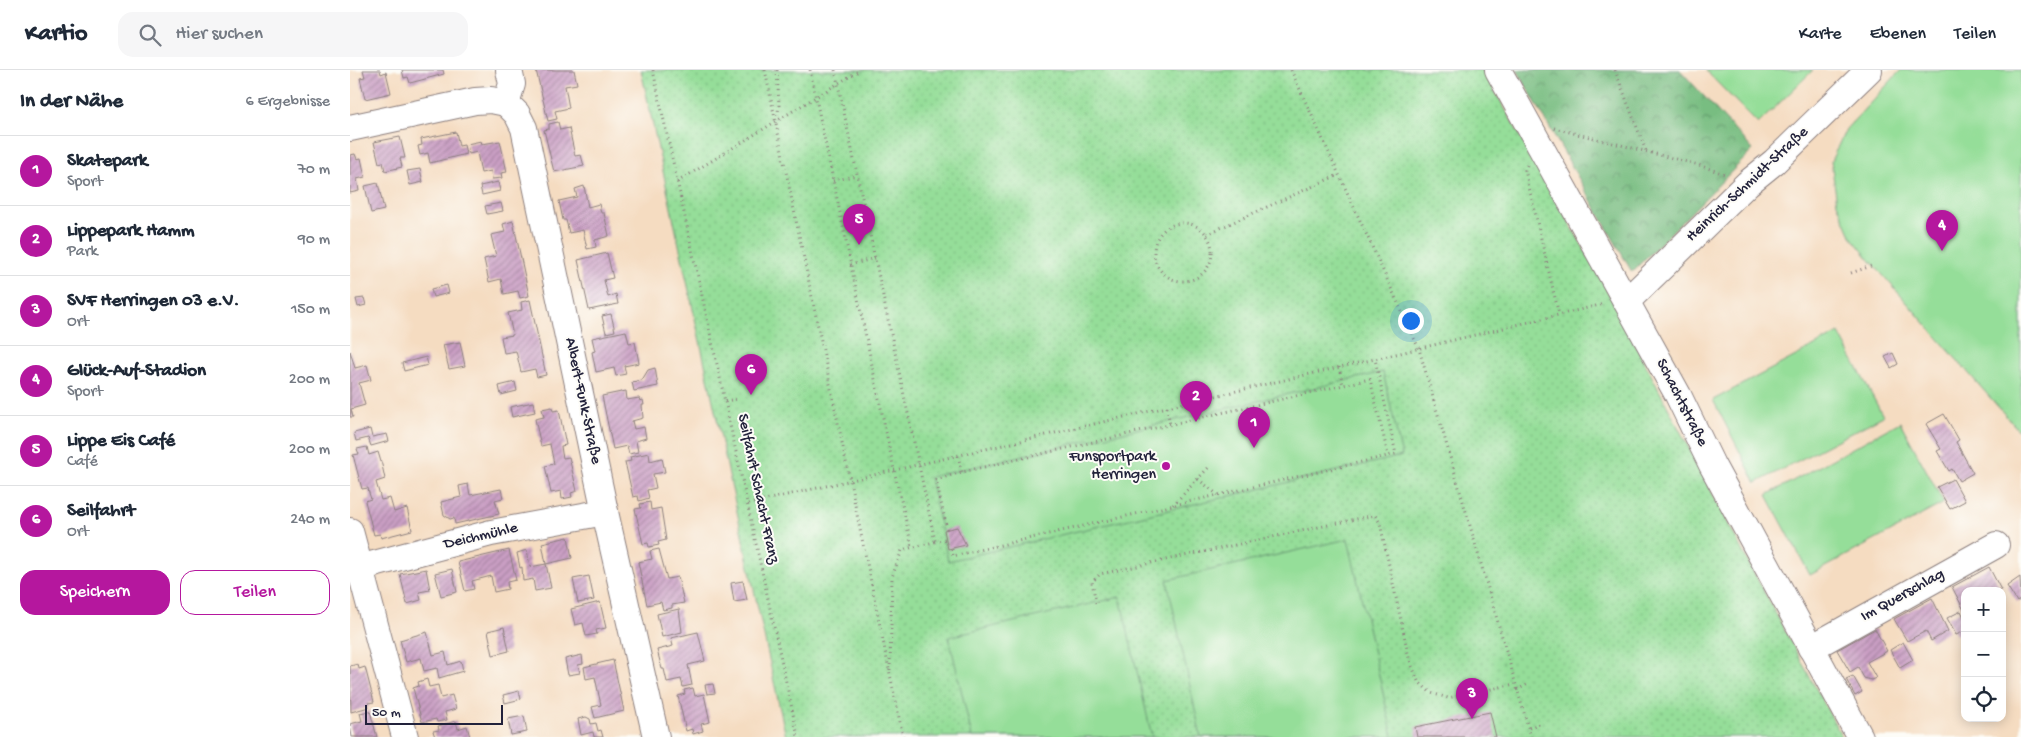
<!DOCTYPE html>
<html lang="de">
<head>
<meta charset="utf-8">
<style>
  body { margin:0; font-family:"Gochi Hand",sans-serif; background:#f6f6f7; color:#1f2937 }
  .controls { position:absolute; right:15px; bottom:15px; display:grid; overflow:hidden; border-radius:10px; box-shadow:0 2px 12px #0003 }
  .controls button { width:45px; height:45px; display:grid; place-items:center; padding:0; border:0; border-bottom:1px solid #e0e1e3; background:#fff; color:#1f2937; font:25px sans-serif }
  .scale { position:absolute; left:15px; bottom:12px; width:138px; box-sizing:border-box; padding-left:5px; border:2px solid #22223b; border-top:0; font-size:14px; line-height:18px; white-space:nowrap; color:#22223b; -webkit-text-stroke:4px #fdfcf7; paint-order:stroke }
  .you { position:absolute; left:1060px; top:250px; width:18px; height:18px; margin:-12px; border:4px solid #fff; border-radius:50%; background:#1a73e8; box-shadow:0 0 0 8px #1a73e833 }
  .badge { display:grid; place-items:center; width:32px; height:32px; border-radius:50%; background:#b5179e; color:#fff; font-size:16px; font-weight:700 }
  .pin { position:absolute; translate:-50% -41px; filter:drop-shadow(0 1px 2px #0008) }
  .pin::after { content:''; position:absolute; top:26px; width:18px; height:15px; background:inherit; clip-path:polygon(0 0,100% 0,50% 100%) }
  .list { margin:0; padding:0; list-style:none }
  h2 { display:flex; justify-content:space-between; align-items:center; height:65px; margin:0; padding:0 20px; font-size:21px }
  h2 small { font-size:16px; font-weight:400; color:#747a83 }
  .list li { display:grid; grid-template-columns:32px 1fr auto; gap:15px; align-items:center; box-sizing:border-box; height:70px; padding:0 20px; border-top:1px solid #e0e1e3 }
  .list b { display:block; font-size:19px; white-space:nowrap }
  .list p { margin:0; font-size:16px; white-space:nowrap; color:#747a83 }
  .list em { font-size:16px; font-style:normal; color:#747a83 }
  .actions { display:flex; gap:10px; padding:15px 20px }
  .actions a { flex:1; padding:11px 0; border:1px solid #b5179e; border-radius:15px; text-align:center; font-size:18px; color:#b5179e }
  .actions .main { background:#b5179e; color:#fff }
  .icon { flex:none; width:28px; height:28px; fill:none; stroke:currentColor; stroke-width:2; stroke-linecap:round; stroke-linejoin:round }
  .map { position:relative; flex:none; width:1671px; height:667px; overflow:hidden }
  header { display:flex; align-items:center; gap:30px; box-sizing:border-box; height:70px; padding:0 25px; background:#fff; border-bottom:1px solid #e0e1e3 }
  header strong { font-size:24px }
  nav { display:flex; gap:28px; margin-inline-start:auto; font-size:18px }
  .search { width:350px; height:45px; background:#f6f6f7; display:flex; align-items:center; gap:12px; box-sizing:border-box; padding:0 18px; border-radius:15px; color:#747a83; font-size:19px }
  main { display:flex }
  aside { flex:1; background:#fff }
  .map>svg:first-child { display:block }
  .forest { fill:url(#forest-crowns); stroke:#4d705e }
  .park { fill:url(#park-dots); stroke:#5c806a }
  .pitch { fill:#95de99; stroke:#5c806a }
  .building { fill:url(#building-hatch) }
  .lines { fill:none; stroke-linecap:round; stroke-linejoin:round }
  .minor-casing { stroke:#8c7f7e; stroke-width:28 }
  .path { stroke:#8c7f7e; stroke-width:3; stroke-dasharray:1 4; stroke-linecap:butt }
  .minor { stroke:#fff; stroke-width:26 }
  .poi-dot { fill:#b5179e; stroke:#fdfcf7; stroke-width:2 }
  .labels { text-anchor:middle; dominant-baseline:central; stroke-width:4; stroke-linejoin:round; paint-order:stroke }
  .street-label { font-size:16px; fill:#22223b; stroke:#fdfcf7 }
  .poi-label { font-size:16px; fill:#22223b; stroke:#fdfcf7; text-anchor:end }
</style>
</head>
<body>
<header>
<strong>Kartio</strong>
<div class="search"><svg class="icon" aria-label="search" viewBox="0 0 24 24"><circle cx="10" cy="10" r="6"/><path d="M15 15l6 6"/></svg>Hier suchen</div>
<nav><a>Karte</a><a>Ebenen</a><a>Teilen</a></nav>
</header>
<main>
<aside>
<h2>In der Nähe<small>6 Ergebnisse</small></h2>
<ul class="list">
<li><span class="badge">1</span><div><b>Skatepark</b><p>Sport</p></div><em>70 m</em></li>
<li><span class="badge">2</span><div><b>Lippepark Hamm</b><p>Park</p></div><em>90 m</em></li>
<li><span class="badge">3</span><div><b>SVF Herringen 03 e.V.</b><p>Ort</p></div><em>150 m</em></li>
<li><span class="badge">4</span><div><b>Glück-Auf-Stadion</b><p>Sport</p></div><em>200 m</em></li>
<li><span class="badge">5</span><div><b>Lippe Eis Café</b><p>Café</p></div><em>200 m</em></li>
<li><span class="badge">6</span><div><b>Seilfahrt</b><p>Ort</p></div><em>240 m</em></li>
</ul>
<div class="actions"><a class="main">Speichern</a><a>Teilen</a></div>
</aside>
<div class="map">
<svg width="1671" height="667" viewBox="0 0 1671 667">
  <defs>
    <pattern id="forest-crowns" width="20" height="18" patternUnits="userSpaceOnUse" patternTransform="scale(1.25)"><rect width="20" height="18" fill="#78bd81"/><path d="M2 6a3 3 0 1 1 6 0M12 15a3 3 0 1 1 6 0" fill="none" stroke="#62996b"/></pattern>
    <pattern id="park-dots" width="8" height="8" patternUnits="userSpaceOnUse" patternTransform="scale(1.25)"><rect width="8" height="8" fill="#95de99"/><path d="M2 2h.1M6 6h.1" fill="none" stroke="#80be85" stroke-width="1.8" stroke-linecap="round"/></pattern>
    <pattern id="building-hatch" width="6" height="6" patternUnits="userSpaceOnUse" patternTransform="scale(1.25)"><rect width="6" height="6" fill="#ca9fc4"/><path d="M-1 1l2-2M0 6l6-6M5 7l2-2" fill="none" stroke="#a481a0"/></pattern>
  </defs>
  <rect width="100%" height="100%" fill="#fdfcf7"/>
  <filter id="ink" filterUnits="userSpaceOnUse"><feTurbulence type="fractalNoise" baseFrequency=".02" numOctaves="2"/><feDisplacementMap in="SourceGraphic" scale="10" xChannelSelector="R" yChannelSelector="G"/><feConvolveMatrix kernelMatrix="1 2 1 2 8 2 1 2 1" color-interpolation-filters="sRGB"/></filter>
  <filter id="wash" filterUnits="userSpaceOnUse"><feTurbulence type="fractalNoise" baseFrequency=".0096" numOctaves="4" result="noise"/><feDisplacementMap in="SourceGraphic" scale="20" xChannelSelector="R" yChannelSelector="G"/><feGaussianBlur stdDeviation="1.12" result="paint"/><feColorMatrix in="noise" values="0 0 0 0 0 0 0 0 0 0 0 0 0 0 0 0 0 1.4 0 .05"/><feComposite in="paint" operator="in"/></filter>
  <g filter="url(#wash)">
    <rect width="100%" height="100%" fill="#f5dcc1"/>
    <!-- forest -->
    <polygon class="forest" points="1167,0 1330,0 1403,80 1282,202"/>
    <!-- park -->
    <polygon class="park" points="291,0 1133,0 1255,216 1396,488 1492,667 436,667"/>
    <!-- pitch -->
    <g class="pitch">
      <polygon points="1355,0 1463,0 1408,54"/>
      <polygon points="1551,0 1671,0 1671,363 1524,195 1502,168 1487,133 1481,91 1496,59"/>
      <polygon points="1489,263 1533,346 1406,413 1363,330"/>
      <polygon points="1033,302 1052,386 598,491 580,407"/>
      <polygon points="1550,352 1594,433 1460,505 1417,425"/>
      <polygon points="998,469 1043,667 851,667 817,510"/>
      <polygon points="770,527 802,667 622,667 599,567"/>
    </g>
    <g id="blocks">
      <!-- building -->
      <g class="building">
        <polygon points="13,0 30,0 31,4 36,2 41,23 15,29 10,8 15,7"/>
        <polygon points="52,0 93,0 94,4 60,13 58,7 54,8"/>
        <polygon points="186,0 224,0 227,14 215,16 219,38 205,41 207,49 198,51"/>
        <polygon points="208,52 210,60 219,58 225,86 231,85 234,96 204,102 194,60 199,59 199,54"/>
        <polygon points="106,62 109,76 114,75 116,84 80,93 78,83 70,85 68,76 72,75 71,69"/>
        <polygon points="50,67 55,88 50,88 52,97 35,101 33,92 29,93 24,72"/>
        <polygon points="131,71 132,74 150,71 157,102 151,103 152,108 142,109 141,101 131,103 127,82 119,84 117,74"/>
        <polygon points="5,84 7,89 11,88 15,107 7,109 9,121 0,123 0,85"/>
        <polygon points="70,99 73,112 60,115 57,101"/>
        <polygon points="148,112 150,121 132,125 130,116"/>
        <polygon points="28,113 34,140 21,143 15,116"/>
        <polygon points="234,116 238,137 249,134 251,143 254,143 259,166 245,170 246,177 237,179 233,160 219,163 216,150 213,150 209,131 227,127 225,119"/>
        <polygon points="151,133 153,141 137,144 135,136"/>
        <polygon points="163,151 179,226 170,228 168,221 154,224 151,209 139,212 134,189 146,186 141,165 155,162 153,154"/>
        <polygon points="257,183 263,208 254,210 258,227 266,224 268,234 239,240 228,190"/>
        <polygon points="97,215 99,223 83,227 81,219"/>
        <polygon points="14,228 16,235 8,237 6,229"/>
        <polygon points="180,230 196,305 187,307 185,299 171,302 166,281 154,283 151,267 163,265 158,243 172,240 171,232"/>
        <polygon points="261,244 265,261 256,263 252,246"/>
        <polygon points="276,261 279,273 285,272 289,293 274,296 276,304 266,306 264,298 246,302 242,282 245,281 242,268"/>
        <polygon points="110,272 115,296 99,299 93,275"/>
        <polygon points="0,281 5,298 17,295 21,310 9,313 15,335 1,339 3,347 0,347"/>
        <polygon points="1543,283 1548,294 1541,298 1535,287"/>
        <polygon points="76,287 78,295 54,301 52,293"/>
        <polygon points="305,298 308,316 284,321 282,312 292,310 298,300"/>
        <polygon points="165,312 167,321 151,325 149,316"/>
        <polygon points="276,321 277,330 289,328 290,331 293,330 294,335 292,335 293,348 282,351 284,359 294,357 296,368 286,371 288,382 279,384 277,376 263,379 252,326"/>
        <polygon points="183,332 185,342 162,347 160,337"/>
        <polygon points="202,337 203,341 209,340 216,375 211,376 212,383 213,388 219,387 227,421 221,423 222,427 212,429 211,421 201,423 195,396 204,394 200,374 191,376 185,349 194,347 192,339"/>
        <polygon points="1594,344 1609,370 1606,372 1623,403 1609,411 1602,399 1599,401 1587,381 1591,379 1576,354"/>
        <polygon points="20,359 22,367 37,364 39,371 21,376 18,368 6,371 4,363"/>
        <polygon points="17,377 19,385 28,382 32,395 35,409 26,412 31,430 40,428 44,442 57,438 62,460 31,468 30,464 24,465 15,431 21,429 19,423 18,418 12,419 3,385 9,384 7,379"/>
        <polygon points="299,383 300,391 312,388 315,402 303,404 306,418 297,420 299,428 289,431 288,426 283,427 275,392 281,391 280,387"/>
        <polygon points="1603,409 1615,431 1600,439 1587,417"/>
        <polygon points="118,414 120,425 151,419 153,428 145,430 149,444 105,454 104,448 100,449 94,445 91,432 111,427 109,416"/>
        <polygon points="300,432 301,440 311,438 316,470 308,472 309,475 299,477 298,473 293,474 285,439 291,438 290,434"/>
        <polygon points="607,457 616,475 598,479 594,460"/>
        <polygon points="218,467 222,488 196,494 201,518 185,521 183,509 173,511 172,497 170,498 167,483 177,480 180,497 196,494 192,473"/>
        <polygon points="309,479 317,509 328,507 334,533 322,535 322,538 313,540 311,532 297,535 288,492 302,489 300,481"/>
        <polygon points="159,480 166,510 157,512 158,519 144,522 141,506 122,511 124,519 115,521 108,492"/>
        <polygon points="1639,497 1651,520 1615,521 1615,542 1602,517"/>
        <polygon points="76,499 80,520 69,522 71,530 57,534 50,504"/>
        <polygon points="102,499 107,522 91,526 85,503"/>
        <polygon points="239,506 244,530 228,533 223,509"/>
        <polygon points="1670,507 1671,529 1667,532 1657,516"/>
        <polygon points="393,511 397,530 384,532 381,513"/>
        <polygon points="1582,528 1598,561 1581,571 1576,561 1557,571 1544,549"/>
        <polygon points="250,532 256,558 246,560 247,564 236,566 233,553 225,555 221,539"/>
        <polygon points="329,539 332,562 312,567 307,544"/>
        <polygon points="1611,541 1615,549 1615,561 1606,565 1597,548"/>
        <polygon points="154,557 159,581 143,585 138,561"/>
        <polygon points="1525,559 1537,581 1517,592 1526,608 1521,610 1514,608 1508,597 1500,602 1487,580"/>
        <polygon points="77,562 83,585 95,582 98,595 111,591 113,601 89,608 87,598 74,601 71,588 56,592 50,570"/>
        <polygon points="348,562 355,591 338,595 342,615 333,617 331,609 317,612 314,599 312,599 307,580 323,576 321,568"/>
        <polygon points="1553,572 1563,590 1550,598 1540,580"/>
        <polygon points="232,585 233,594 228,595 230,603 218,605 215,589"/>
        <polygon points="263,590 274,641 245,648 242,637 251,635 245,607 236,609 234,597"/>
        <polygon points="8,594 9,599 15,597 24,632 18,633 19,637 1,642 0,596"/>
        <polygon points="1503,606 1512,622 1505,626 1496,609"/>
        <polygon points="77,609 79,617 88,615 91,628 102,625 106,639 95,642 97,650 87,652 86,649 72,652 63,618 69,616 68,612"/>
        <polygon points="363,614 365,623 357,624 355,615"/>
        <polygon points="343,618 345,626 354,624 360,652 351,654 353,661 343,664 342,659 336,661 328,626 335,624 334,620"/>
        <polygon points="169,621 171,629 155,633 153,625"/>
        <polygon points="20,641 27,667 2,667 0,654 12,651 10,643"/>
        <polygon points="1140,642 1146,667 1067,667 1065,657"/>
        <polygon points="174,646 177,662 161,665 158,649"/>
        <polygon points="236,647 240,649 241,654 246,653 248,661 251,660 253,667 244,667 243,662 231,665 228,649"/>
        <polygon points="106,651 108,659 117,656 120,667 85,667 83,661 89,660 88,656"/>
      </g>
    </g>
  </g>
  <g filter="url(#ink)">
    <use href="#blocks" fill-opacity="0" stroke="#8c7f7e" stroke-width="1"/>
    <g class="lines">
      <defs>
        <g id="minor">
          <polyline points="1148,0 1328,325 1362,395 1510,667"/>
          <polyline points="156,33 167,44 174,58 255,442 306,667"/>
          <polyline points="156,33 162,14 159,0"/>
          <polyline points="0,58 125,31 141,30 156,33"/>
          <polyline points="1277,231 1398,113 1424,92 1519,0"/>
          <polyline points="0,461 55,667"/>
          <polyline points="9,498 141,463 255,442"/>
          <polyline points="1461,578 1646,475"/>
        </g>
      </defs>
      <!-- minor casing -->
      <use href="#minor" class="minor-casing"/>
      <!-- path -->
      <g class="path">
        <polyline points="303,0 448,667"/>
        <polyline points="415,0 553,667"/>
        <polyline points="427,0 429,35 427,50"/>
        <polyline points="460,0 544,400 562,477"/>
        <polyline points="485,0 585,471"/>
        <polyline points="941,0 1069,279 1181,667"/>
        <polyline points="1265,0 1296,81"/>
        <polyline points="1204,58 1349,95 1377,105"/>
        <polyline points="1177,95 1175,100 1209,245"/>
        <polyline points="483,111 507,105"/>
        <polyline points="327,112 510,0"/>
        <circle cx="833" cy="182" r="29"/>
        <polyline points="857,164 988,105"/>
        <polyline points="500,195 525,188"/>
        <polyline points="1501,203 1524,195"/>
        <polyline points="989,297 993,315"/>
        <polyline points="375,331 387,329"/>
        <polyline points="817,337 820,355"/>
        <polyline points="608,386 612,402"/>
        <polyline points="848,409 868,425"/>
        <polyline points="398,434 1025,289 1254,234"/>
        <polyline points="823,435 860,396"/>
        <polyline points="597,459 586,410 612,402 1020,309 1038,385"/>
        <polyline points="602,479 603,486 1046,384 1025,289"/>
        <polyline points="746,533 742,512 750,504 1025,445 1030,453 1059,588 1068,611 1081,623 1098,628 1165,614"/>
        <polyline points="540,600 542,507 552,480 596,469"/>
        <polyline points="1167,620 1178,614"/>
        <polyline points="1179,658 1191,653"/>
      </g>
      <!-- minor -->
      <use href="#minor" class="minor"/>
    </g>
  </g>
  <!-- markers -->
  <circle class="poi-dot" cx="816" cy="396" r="5"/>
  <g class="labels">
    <!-- street labels -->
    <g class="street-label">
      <text transform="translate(1398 115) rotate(-43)">Heinrich-Schmidt-Straße</text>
      <text transform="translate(232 331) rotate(78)">Albert-Funk-Straße</text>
      <text transform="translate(1331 333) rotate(63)">Schachtstraße</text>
      <text transform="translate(407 419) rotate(78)">Seilfahrt Schacht Franz</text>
      <text transform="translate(131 467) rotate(-13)">Deichmühle</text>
      <text transform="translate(1553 526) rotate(-29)">Im Querschlag</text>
    </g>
    <!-- poi labels -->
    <g class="poi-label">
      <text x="806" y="387">Funsportpark<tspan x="806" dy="18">Herringen</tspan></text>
    </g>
  </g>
</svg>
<div class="controls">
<button>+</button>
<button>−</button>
<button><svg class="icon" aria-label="locate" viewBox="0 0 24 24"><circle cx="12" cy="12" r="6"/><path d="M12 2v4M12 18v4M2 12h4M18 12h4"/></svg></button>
</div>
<div class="scale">50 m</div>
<div class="you"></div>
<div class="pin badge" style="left:904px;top:378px">1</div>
<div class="pin badge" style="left:846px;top:352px">2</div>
<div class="pin badge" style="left:1122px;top:649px">3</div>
<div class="pin badge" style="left:1592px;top:181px">4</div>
<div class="pin badge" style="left:509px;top:175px">5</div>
<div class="pin badge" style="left:401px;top:325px">6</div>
</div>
</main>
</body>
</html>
